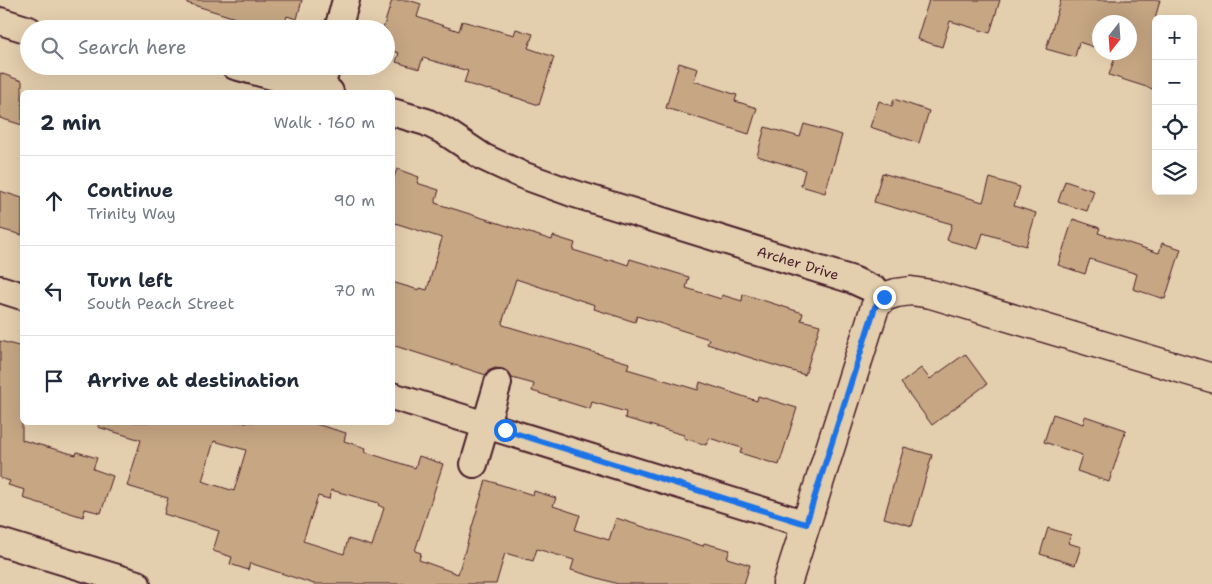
<!DOCTYPE html>
<html lang="en">
<head>
<meta charset="utf-8">
<style>
  body { margin:0; font-family:"Shantell Sans",sans-serif; background:#f6f6f7; color:#1f2937 }
  .controls { position:absolute; right:15px; top:15px; display:grid; overflow:hidden; border-radius:8px; box-shadow:0 5px 20px #0002 }
  .controls button { width:45px; height:45px; display:grid; place-items:center; padding:0; border:0; border-bottom:1px solid #e0e1e3; background:#fff; color:#1f2937; font:25px sans-serif }
  .compass { position:absolute; left:1092px; top:15px; width:45px; height:45px; border-radius:50%; background:#fff; box-shadow:0 5px 20px #0002; rotate:197deg }
  .stop { position:absolute; width:15px; height:15px; margin:-11px; border:4px solid #1a73e8; border-radius:50%; background:#fff }
  .stop.end { background:#1a73e8; border-color:#fff; box-shadow:0 1px 5px #0008 }
  .list { margin:0; padding:0; list-style:none }
  h2 { display:flex; justify-content:space-between; align-items:center; height:65px; margin:0; padding:0 20px; font-size:21px }
  h2 small { font-size:16px; font-weight:400; color:#747a83 }
  .list li { display:grid; grid-template-columns:32px 1fr auto; gap:15px; align-items:center; box-sizing:border-box; height:90px; padding:0 20px; border-top:1px solid #e0e1e3 }
  .list b { display:block; font-size:19px; white-space:nowrap }
  .list p { margin:0; font-size:16px; white-space:nowrap; color:#747a83 }
  .list em { font-size:16px; font-style:normal; color:#747a83 }
  .icon { flex:none; width:28px; height:28px; fill:none; stroke:currentColor; stroke-width:2; stroke-linecap:round; stroke-linejoin:round }
  .map { position:relative; flex:none; width:1212px; height:584px; overflow:hidden }
  .search { position:absolute; background:#fff; box-shadow:0 5px 20px #0002; left:20px; top:20px; width:375px; height:55px; display:flex; align-items:center; gap:12px; box-sizing:border-box; padding:0 18px; border-radius:28px; color:#747a83; font-size:19px }
  .panel { position:absolute; background:#fff; box-shadow:0 5px 20px #0002; left:20px; top:90px; width:375px; height:335px; border-radius:8px }
  .map>svg:first-child { display:block }
  .building { fill:#c6a683; stroke:#4a1f2b; fill-rule:evenodd }
  .lines { fill:none; stroke-linecap:round; stroke-linejoin:round }
  .minor-casing { stroke:#4a1f2b; stroke-width:30 }
  .tertiary-casing { stroke:#4a1f2b; stroke-width:31 }
  .minor { stroke:#e3cead; stroke-width:26 }
  .tertiary { stroke:#e3cead; stroke-width:28 }
  .route { stroke:#1a73e8; stroke-width:6 }
  .labels { text-anchor:middle; dominant-baseline:central; stroke-width:4; stroke-linejoin:round; paint-order:stroke }
  .street-label { font-size:14px; fill:#4a1f2b; stroke:#e3cead }
</style>
</head>
<body>
<div class="map">
<svg width="1212" height="584" viewBox="0 0 1212 584">
  <rect width="100%" height="100%" fill="#e3cead"/>
  <filter id="ink" filterUnits="userSpaceOnUse"><feTurbulence type="fractalNoise" baseFrequency=".02" numOctaves="2"/><feDisplacementMap in="SourceGraphic" scale="10" xChannelSelector="R" yChannelSelector="G"/><feConvolveMatrix kernelMatrix="1 2 1 2 8 2 1 2 1" color-interpolation-filters="sRGB"/></filter>
  <g filter="url(#ink)">
    <!-- building -->
    <g class="building">
      <polygon points="188,0 302,0 297,19 287,16 284,25 270,21 268,28 187,3"/>
      <polygon points="392,0 408,0 421,4 417,17 459,31 462,21 514,35 516,29 533,34 528,48 554,57 539,105 489,89 488,90 464,83 468,71 423,58 419,69 396,62 399,53 386,49 386,29 383,29"/>
      <polygon points="929,0 1000,0 990,33 950,21 942,47 917,39"/>
      <polygon points="1061,0 1160,0 1156,15 1156,90 1109,75 1116,54 1112,52 1130,52 1130,22 1100,22 1100,49 1079,42 1075,57 1046,49"/>
      <polygon points="679,63 698,69 694,81 737,95 735,101 757,108 749,134 666,108"/>
      <polygon points="0,73 22,81 22,125 0,118"/>
      <polygon points="894,99 929,111 919,143 870,127 879,101 892,106"/>
      <polygon points="804,124 842,135 825,193 801,186 805,170 757,156 765,127 800,137"/>
      <polygon points="397,169 419,177 417,183 439,190 435,203 552,240 553,236 575,243 573,250 609,261 610,259 628,265 630,259 689,277 686,288 721,299 722,295 742,301 743,294 803,313 801,320 820,325 805,375 707,344 709,339 637,316 635,322 594,309 595,305 516,279 502,323 503,325 629,363 627,369 698,390 700,382 757,401 758,396 797,408 779,465 740,453 742,448 709,438 706,445 684,438 684,435 625,418 626,412 592,402 590,409 532,391 534,384 512,378 508,372 503,369 495,368 488,371 486,375 392,345 392,282 419,290 420,288 427,290 442,238 392,222 392,183"/>
      <polygon points="882,173 983,202 990,178 1020,187 1014,206 1036,213 1026,246 983,233 978,249 947,240 952,224 874,202"/>
      <polygon points="1065,181 1094,191 1087,211 1058,202"/>
      <polygon points="0,191 22,198 22,235 0,229"/>
      <polygon points="1073,219 1100,228 1098,233 1159,253 1162,243 1181,249 1165,299 1133,289 1137,274 1090,259 1085,274 1058,265"/>
      <polygon points="0,341 22,347 22,440 76,455 77,452 97,458 93,469 113,476 101,513 85,509 83,517 23,498 25,490 8,485 10,481 0,478"/>
      <polygon points="965,354 987,384 932,425 901,383 921,368 930,379"/>
      <polygon points="1053,414 1083,424 1085,416 1126,430 1109,482 1077,471 1082,455 1044,442"/>
      <path d="M99,422H309L346,433L344,441L366,448L365,452L415,468L419,456L443,464L415,551L421,553L419,560L458,574L486,480L533,495L534,491L556,498L553,506L580,515L575,530L609,540L616,518L703,546L704,543L730,550L727,558L750,565L744,584H618L571,570L574,560L537,549L533,561L505,553L496,584H314L250,563L248,570L230,564L232,557L213,551L219,531L164,514L168,498L127,486L141,440L98,427ZM214,441L246,450L234,491L202,481ZM331,490L379,503L378,505L384,508L372,546L348,539L344,554L303,541L318,496L329,499Z"/>
      <polygon points="904,447 932,455 912,526 884,518"/>
      <polygon points="1048,528 1071,535 1068,543 1081,547 1075,565 1040,554"/>
    </g>
    <g class="lines">
      <defs>
        <g id="minor">
          <polyline points="0,21 29,30"/>
          <polyline points="338,29 346,0"/>
          <polyline points="235,66 330,92"/>
          <polyline points="320,90 327,66"/>
          <polyline points="392,112 426,122 444,131 483,157 522,175 572,193 853,280 877,291 884,297"/>
          <polyline points="0,289 22,296"/>
          <polyline points="392,396 806,524"/>
          <polyline points="474,464 498,383"/>
          <polyline points="0,542 137,584"/>
        </g>
        <polyline id="tertiary" points="787,584 875,307 884,297 896,293 911,291 931,294 1212,378"/>
      </defs>
      <!-- minor casing -->
      <use href="#minor" class="minor-casing"/>
      <!-- tertiary casing -->
      <use href="#tertiary" class="tertiary-casing"/>
      <!-- minor -->
      <use href="#minor" class="minor"/>
      <!-- tertiary -->
      <use href="#tertiary" class="tertiary"/>
    </g>
  </g>
  <g class="lines" filter="url(#ink)">
    <!-- route -->
    <polyline class="route" points="505,430 806,524 875,307 884,297"/>
  </g>
  <g class="labels">
    <!-- street labels -->
    <g class="street-label">
      <text transform="translate(798 263) rotate(17)">Archer Drive</text>
    </g>
  </g>
</svg>
<div class="controls">
<button>+</button>
<button>−</button>
<button><svg class="icon" aria-label="locate" viewBox="0 0 24 24"><circle cx="12" cy="12" r="6"/><path d="M12 2v4M12 18v4M2 12h4M18 12h4"/></svg></button>
<button><svg class="icon" aria-label="layers" viewBox="0 0 24 24"><path d="M12 4l9 5-9 5-9-5zM3 14l9 5 9-5"/></svg></button>
</div>
<svg class="compass" viewBox="-18 -18 36 36"><path d="M0-13l5 13h-10z" fill="#e53935"/><path d="M0 13l5-13h-10z" fill="#747a83"/></svg>
<div class="stop" style="left:505px;top:430px"></div>
<div class="stop end" style="left:884px;top:297px"></div>
<div class="search"><svg class="icon" aria-label="search" viewBox="0 0 24 24"><circle cx="10" cy="10" r="6"/><path d="M15 15l6 6"/></svg>Search here</div>
<section class="panel">
<h2>2 min<small>Walk · 160 m</small></h2>
<ul class="list">
<li><svg class="icon" aria-label="ahead" viewBox="0 0 24 24"><path d="M12 20V5M6 11l6-6 6 6"/></svg><div><b>Continue</b><p>Trinity Way</p></div><em>90 m</em></li>
<li><svg class="icon" aria-label="left" viewBox="0 0 24 24"><path d="M17 20v-9H6M10 6l-5 5 5 5"/></svg><div><b>Turn left</b><p>South Peach Street</p></div><em>70 m</em></li>
<li><svg class="icon" aria-label="arrive" viewBox="0 0 24 24"><path d="M6 21V4h12l-3 4 3 4H6"/></svg><div><b>Arrive at destination</b></div></li>
</ul>
</section>
</div>
</body>
</html>
